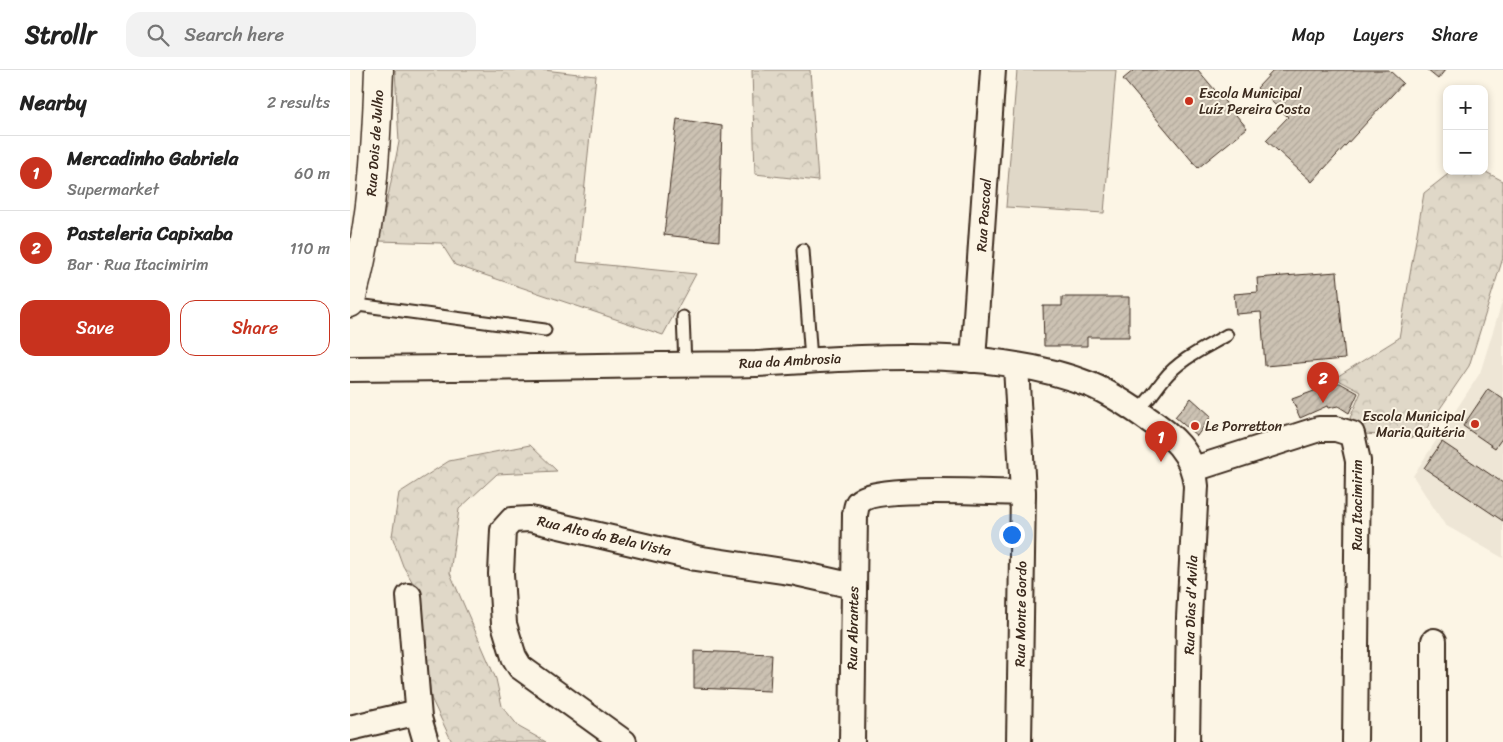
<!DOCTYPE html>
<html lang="en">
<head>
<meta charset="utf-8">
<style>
  body { margin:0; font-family:Sriracha,sans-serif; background:#f2f2f2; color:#222 }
  .controls { position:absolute; right:15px; top:15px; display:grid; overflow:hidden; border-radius:10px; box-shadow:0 2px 8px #0003 }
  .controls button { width:45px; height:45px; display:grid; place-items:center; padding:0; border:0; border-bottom:1px solid #e0e0e0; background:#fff; color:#222; font:25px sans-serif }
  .you { position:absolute; left:661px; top:464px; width:18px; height:18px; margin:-12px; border:4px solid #fff; border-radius:50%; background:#1a73e8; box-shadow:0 0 0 8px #1a73e833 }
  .badge { display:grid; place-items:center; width:32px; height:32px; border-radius:50%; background:#c8321e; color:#fff; font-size:16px; font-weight:700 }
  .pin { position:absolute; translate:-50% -41px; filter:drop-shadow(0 1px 2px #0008) }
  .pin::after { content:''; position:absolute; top:26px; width:18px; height:15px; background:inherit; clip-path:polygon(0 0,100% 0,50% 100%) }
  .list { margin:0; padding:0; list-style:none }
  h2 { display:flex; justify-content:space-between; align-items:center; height:65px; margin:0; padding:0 20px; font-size:21px }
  h2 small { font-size:16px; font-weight:400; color:#767676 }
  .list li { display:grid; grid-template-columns:32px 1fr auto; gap:15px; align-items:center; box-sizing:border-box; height:75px; padding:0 20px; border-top:1px solid #e0e0e0 }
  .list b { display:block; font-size:19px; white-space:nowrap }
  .list p { margin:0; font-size:16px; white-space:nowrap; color:#767676 }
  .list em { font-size:16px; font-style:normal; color:#767676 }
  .actions { display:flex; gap:10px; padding:15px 20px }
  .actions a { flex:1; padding:11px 0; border:1px solid #c8321e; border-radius:15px; text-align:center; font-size:18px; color:#c8321e }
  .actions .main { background:#c8321e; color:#fff }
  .icon { flex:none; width:28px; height:28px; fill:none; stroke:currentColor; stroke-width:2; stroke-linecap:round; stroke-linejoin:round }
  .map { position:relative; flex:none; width:1153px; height:672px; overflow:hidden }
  header { display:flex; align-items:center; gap:30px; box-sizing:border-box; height:70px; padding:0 25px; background:#fff; border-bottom:1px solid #e0e0e0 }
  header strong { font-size:24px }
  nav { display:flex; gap:28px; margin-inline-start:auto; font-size:18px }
  .search { width:350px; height:45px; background:#f2f2f2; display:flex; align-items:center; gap:12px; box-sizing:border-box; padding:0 18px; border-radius:15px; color:#767676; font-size:19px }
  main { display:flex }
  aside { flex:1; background:#fff }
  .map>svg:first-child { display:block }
  .built { fill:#eee6d6 }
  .forest { fill:url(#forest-crowns); stroke:#8e8173 }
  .pitch { fill:#e0d8c8; stroke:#8e8173 }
  .building { fill:url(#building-hatch); stroke:#3b2a1e }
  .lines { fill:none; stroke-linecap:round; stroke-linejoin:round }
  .service-casing { stroke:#3b2a1e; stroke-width:15 }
  .minor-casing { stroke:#3b2a1e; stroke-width:28 }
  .tertiary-casing { stroke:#3b2a1e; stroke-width:31 }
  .service { stroke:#fcf5e5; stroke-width:11 }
  .minor { stroke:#fcf5e5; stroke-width:24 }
  .tertiary { stroke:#fcf5e5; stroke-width:28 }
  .poi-dot { fill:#c8321e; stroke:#fcf5e5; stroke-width:2 }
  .labels { text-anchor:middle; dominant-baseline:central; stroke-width:4; stroke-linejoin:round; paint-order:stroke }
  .poi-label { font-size:14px; fill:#3b2a1e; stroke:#fcf5e5; text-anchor:start }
  .street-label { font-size:14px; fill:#3b2a1e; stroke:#fcf5e5 }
</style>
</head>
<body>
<header>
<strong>Strollr</strong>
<div class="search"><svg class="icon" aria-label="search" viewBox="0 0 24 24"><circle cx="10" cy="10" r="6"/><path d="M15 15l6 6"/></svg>Search here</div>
<nav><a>Map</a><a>Layers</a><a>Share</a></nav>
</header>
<main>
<aside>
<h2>Nearby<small>2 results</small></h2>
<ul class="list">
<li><span class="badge">1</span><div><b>Mercadinho Gabriela</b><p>Supermarket</p></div><em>60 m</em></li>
<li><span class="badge">2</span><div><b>Pasteleria Capixaba</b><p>Bar · Rua Itacimirim</p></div><em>110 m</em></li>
</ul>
<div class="actions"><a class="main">Save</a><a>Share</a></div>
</aside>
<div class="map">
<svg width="1153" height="672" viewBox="0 0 1153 672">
  <defs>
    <pattern id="forest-crowns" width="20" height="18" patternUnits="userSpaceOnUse" patternTransform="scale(1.25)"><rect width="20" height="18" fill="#e0d8c8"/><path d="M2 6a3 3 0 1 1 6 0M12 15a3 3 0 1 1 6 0" fill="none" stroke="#c1baab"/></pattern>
    <pattern id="building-hatch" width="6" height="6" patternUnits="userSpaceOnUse" patternTransform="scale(1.25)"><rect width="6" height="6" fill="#ccc2b3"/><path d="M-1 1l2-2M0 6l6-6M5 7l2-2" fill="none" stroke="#b0a79a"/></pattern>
  </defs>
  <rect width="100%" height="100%" fill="#fcf5e5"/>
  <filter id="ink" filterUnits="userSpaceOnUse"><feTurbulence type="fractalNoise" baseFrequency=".02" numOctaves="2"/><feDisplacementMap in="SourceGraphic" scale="10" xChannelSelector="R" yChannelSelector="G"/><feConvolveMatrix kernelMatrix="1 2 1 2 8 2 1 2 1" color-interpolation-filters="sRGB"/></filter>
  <g filter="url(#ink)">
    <!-- built -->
    <polygon class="built" points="1153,229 1153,488 1095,455 1063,406 1130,303"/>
    <!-- forest -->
    <g class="forest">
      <polygon points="45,0 194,0 246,6 227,192 346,204 313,265 105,195 91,173 29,171 49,72"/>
      <polygon points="402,0 460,0 468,111 405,104"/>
      <polygon points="1102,101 1134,101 1153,111 1153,188 1119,296 1070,368 1015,364 1000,348 1011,322 985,308 1049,268 1074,123"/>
      <polygon points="180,375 207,401 147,404 109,439 100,503 146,609 152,636 169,657 196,672 102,672 81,628 70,525 53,496 42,466 49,423 99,391"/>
    </g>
    <!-- pitch -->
    <polygon class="pitch" points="667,0 766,0 754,143 656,137"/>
    <!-- building -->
    <g class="building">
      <polygon points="784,0 848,0 897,58 848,98 773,9"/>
      <polygon points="924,0 1039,0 1053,13 962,112 916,70 938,47 907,18"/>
      <polygon points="1077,0 1095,0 1088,9"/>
      <polygon points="327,49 372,56 369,171 314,165"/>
      <polygon points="987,202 995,289 915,296 911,242 886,244 884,224 908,222 907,208"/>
      <polygon points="712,227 779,227 779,267 737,267 737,276 694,276 693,236 712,236"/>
      <polygon points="977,313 990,313 1008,323 999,343 988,336 978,338 977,336 950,348 942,329 978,316"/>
      <polygon points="1138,319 1153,329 1153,367 1145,378 1113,356"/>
      <polygon points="841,328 861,346 847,366 825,347"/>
      <polygon points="1092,372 1153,413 1153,451 1074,398"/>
      <polygon points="344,581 422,584 420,621 344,618"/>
    </g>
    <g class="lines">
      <defs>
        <g id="service">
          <polyline points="453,180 461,290"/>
          <polyline points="0,234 195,260"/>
          <polyline points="333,247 335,294"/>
          <path d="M786,341C799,332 804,321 814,309C830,289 855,278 877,265"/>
        </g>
        <g id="minor">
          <polyline points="623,290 643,0"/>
          <polyline points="666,296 673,423 669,672"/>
          <path d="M0,299C104,298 207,297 311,295C343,294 374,295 406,294C509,288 643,275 741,315C760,323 778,335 795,347C822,365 843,382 846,416L839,548L837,672"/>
          <polyline points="844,399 969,359 986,359 1002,364 1008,391 1005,672"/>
          <polyline points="59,526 69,648"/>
          <polyline points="1084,571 1084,672"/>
          <polyline points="0,658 60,644 69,648 76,672"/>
          <polyline points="274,672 170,597 164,587 154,554 151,504 153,460 162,450 180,449 346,488 446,503 504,516"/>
          <path d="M502,672L505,444C506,441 506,436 508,433C523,414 646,423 673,423"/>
        </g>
        <path id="tertiary" d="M0,233C23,157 26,79 29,0"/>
      </defs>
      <!-- service casing -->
      <use href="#service" class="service-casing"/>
      <!-- minor casing -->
      <use href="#minor" class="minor-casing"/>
      <!-- tertiary casing -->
      <use href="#tertiary" class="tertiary-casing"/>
      <!-- service -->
      <use href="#service" class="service"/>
      <!-- minor -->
      <use href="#minor" class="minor"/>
      <!-- tertiary -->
      <use href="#tertiary" class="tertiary"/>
    </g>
  </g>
  <!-- markers -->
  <g class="poi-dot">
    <circle cx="839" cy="31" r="5"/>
    <circle cx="1125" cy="354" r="5"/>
    <circle cx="845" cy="356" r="5"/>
  </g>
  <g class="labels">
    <!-- poi labels -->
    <g class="poi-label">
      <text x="849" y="23">Escola Municipal<tspan x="849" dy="16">Luíz Pereira Costa</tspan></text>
      <text x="1115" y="346" text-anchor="end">Escola Municipal<tspan x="1115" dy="16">Maria Quitéria</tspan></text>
      <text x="855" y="356">Le Porretton</text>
    </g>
    <!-- street labels -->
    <g class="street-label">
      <text transform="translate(25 73) rotate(-86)">Rua Dois de Julho</text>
      <text transform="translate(634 145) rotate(-86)">Rua Pascoal</text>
      <text transform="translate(440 291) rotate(-3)">Rua da Ambrosia</text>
      <text transform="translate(1007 435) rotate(-90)">Rua Itacimirim</text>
      <text transform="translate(254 466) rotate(13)">Rua Alto da Bela Vista</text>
      <text transform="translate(841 535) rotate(-88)">Rua Dias d'Avila</text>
      <text transform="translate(671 544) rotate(-89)">Rua Monte Gordo</text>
      <text transform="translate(503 558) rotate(-89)">Rua Abrantes</text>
    </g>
  </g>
</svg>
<div class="controls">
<button>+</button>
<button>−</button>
</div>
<div class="you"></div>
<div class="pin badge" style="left:811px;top:392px">1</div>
<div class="pin badge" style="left:973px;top:333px">2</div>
</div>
</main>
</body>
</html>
